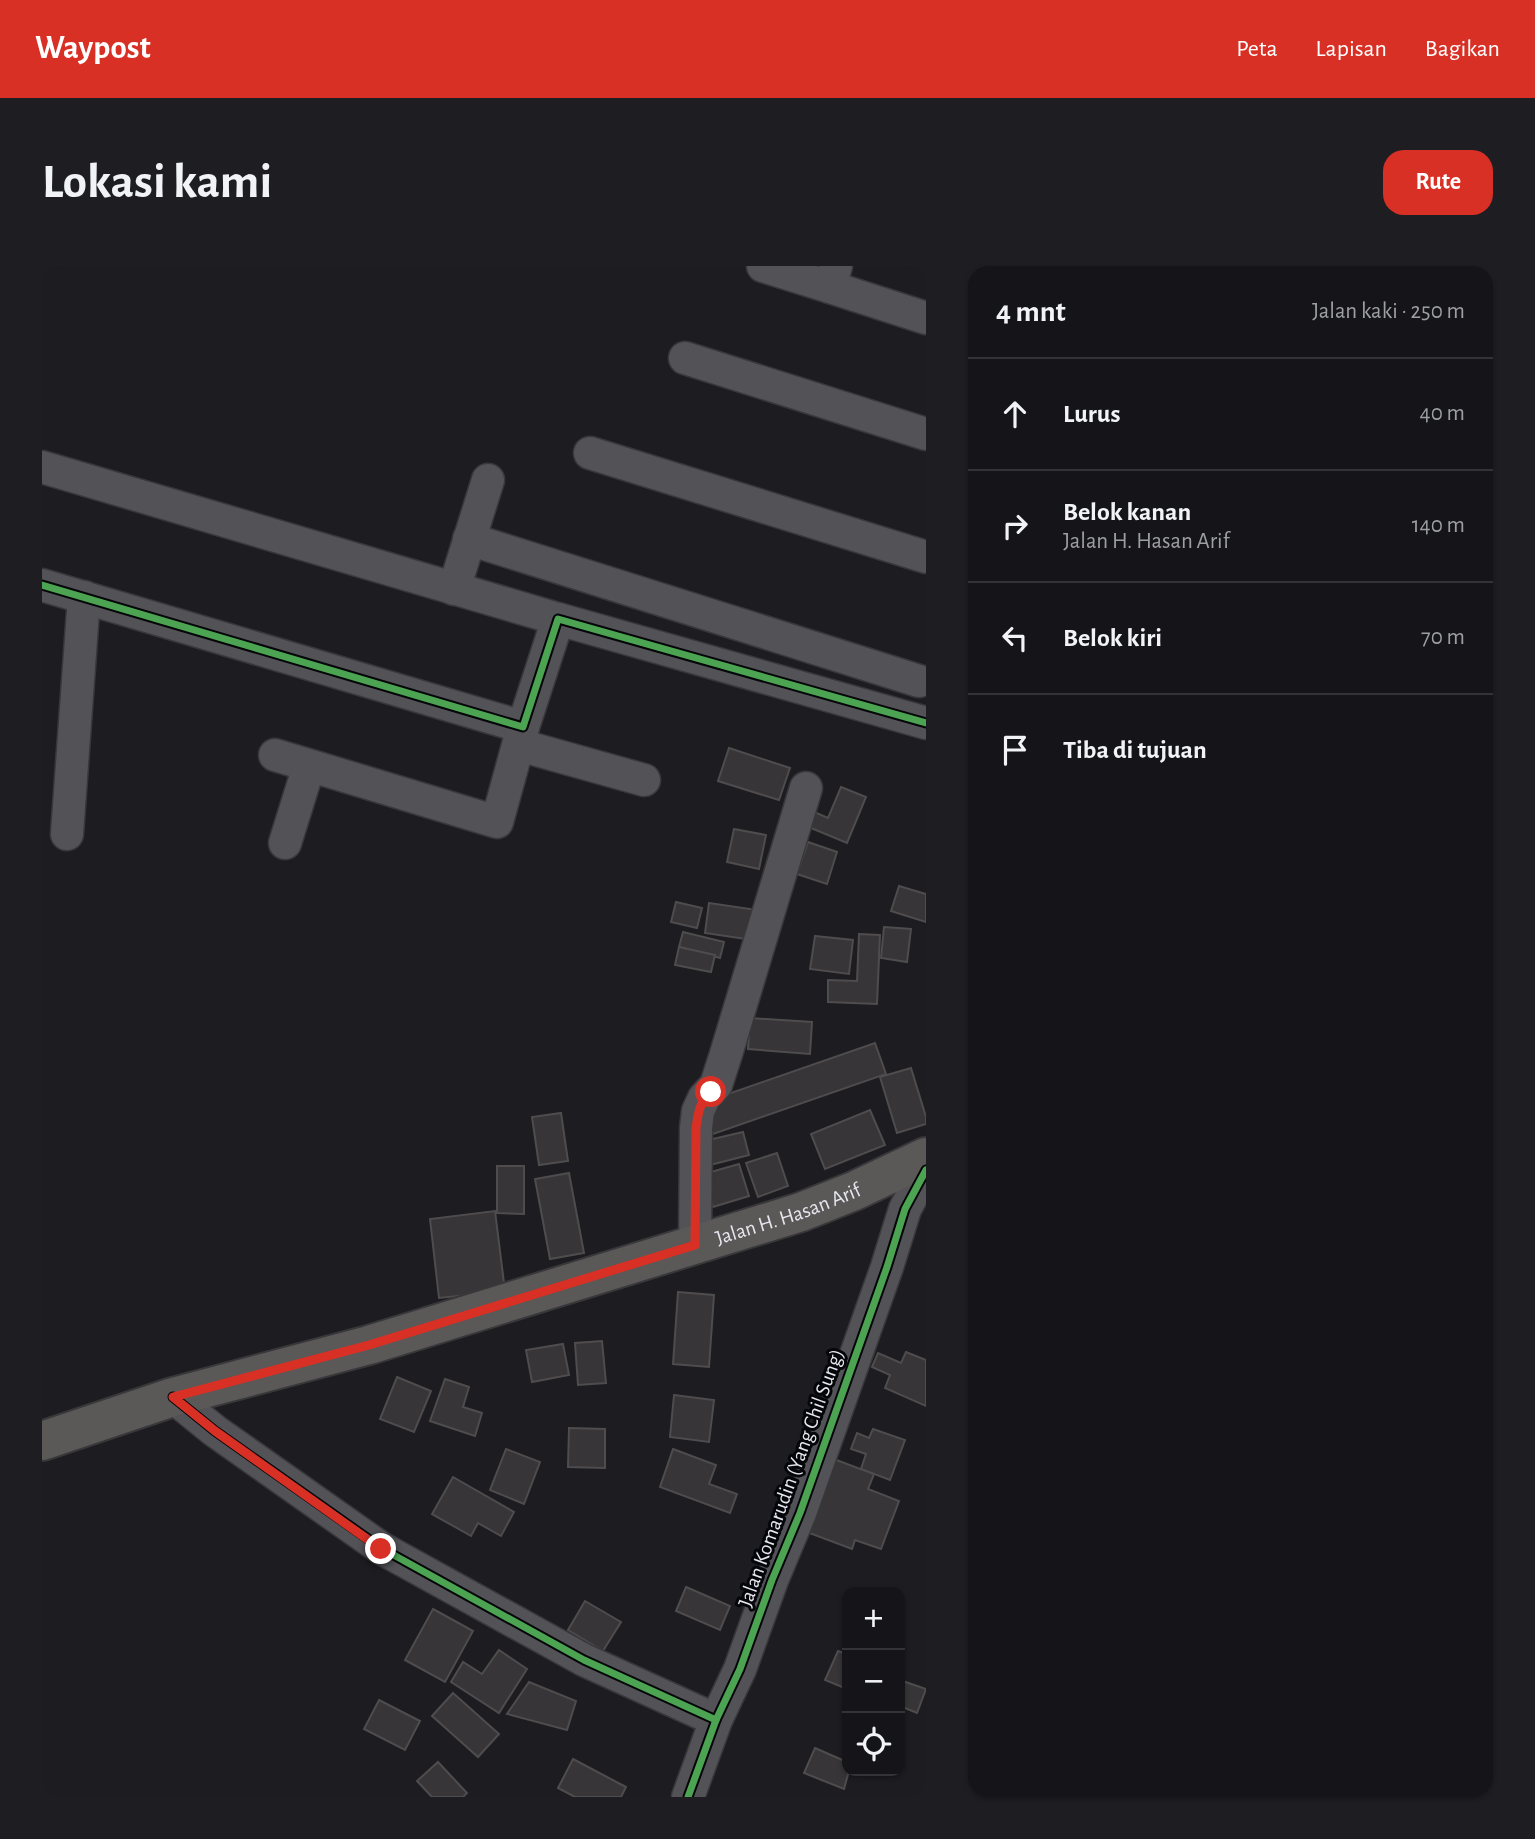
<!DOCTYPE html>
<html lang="id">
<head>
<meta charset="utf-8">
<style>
  body { margin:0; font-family:"Alegreya Sans",sans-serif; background:#1e1e22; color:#f1f3f6 }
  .controls { position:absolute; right:21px; bottom:21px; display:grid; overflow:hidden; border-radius:14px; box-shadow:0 2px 5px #0004 }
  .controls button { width:63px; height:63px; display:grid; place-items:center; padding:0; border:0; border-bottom:2px solid #343438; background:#151519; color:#f1f3f6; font:35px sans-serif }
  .stop { position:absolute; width:21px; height:21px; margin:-16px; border:5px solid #d93025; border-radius:50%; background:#fff }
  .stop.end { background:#d93025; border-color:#fff; box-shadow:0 2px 7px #0008 }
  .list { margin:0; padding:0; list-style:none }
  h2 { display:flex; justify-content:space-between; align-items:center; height:91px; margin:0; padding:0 28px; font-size:30px }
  h2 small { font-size:23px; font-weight:400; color:#9d9fa2 }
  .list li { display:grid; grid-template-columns:46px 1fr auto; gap:21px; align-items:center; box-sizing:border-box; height:112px; padding:0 28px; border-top:2px solid #343438 }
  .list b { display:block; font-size:26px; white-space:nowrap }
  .list p { margin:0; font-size:23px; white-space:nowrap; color:#9d9fa2 }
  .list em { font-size:23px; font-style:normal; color:#9d9fa2 }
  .icon { flex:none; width:38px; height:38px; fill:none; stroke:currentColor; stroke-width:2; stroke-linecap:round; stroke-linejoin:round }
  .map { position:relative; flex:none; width:884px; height:1531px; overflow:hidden; border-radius:21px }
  header { display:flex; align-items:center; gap:42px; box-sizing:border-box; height:98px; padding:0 35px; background:#d93025; color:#fff }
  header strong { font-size:33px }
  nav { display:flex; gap:38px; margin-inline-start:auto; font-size:24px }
  .intro { display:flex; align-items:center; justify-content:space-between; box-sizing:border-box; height:168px; padding:0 42px }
  h1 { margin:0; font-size:49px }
  .button { padding:18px 32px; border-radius:21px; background:#d93025; color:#fff; font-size:24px; font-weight:700 }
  main { display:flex; gap:42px; padding:0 42px }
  aside { flex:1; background:#151519; border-radius:21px; box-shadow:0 2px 5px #0004 }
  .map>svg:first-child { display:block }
  .building { fill:#373537; stroke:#4f4c4d; stroke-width:2 }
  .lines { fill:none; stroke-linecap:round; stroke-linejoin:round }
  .minor-casing { stroke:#38383b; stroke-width:35 }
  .major-casing { stroke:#38383b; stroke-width:42 }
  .minor { stroke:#525257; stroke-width:32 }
  .major { stroke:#5b5858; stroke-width:38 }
  .cycleway-casing { stroke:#050609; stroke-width:11 }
  .cycleway { stroke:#4ca352; stroke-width:7 }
  .route { stroke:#d93025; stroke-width:9 }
  .labels { text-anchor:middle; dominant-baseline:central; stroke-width:6; stroke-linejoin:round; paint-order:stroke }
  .street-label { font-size:21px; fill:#e7e8ef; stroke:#050609 }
</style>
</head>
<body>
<header>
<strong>Waypost</strong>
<nav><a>Peta</a><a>Lapisan</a><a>Bagikan</a></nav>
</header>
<div class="intro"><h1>Lokasi kami</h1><a class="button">Rute</a></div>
<main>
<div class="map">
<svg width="884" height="1531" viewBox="0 0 884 1531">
  <rect width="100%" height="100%" fill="#1c1c21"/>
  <!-- building -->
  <g class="building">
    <polygon points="687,482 748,502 737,534 676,515"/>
    <polygon points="799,521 824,531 805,577 764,560 770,545 786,552"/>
    <polygon points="692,563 724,569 717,603 685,596"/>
    <polygon points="766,576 795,586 785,618 755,608"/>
    <polygon points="857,620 884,628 884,656 849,645"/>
    <polygon points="634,636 660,642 655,662 629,656"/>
    <polygon points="667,637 715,644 711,674 663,667"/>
    <polygon points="842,661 869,663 865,696 839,692"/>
    <polygon points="641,666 682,676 678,692 637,681"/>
    <polygon points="817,668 838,669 835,738 786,736 786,714 815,715"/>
    <polygon points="773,670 811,674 807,708 768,703"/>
    <polygon points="637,681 673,689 669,706 633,699"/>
    <polygon points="708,752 770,756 768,788 706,783"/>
    <polygon points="833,777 844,808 671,868 660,837"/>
    <polygon points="869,802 884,851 884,858 855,867 838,811"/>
    <polygon points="828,844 843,879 783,903 769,868"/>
    <polygon points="519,847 526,895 497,899 490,851"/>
    <polygon points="701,866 707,889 668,899 662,875"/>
    <polygon points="735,887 746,920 716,931 704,897"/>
    <polygon points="697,898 707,930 671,941 662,908"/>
    <polygon points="455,900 482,900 482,948 455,947"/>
    <polygon points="527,907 542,987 508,993 493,913"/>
    <polygon points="453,945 463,1025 397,1032 388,953"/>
    <polygon points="636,1026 672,1029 667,1101 631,1098"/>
    <polygon points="560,1075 564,1117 536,1119 533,1077"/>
    <polygon points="521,1078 527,1109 490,1116 484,1084"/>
    <polygon points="864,1086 884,1094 884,1140 843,1122 848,1109 830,1101 836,1087 859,1097"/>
    <polygon points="355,1111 389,1125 372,1166 338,1153"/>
    <polygon points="403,1113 427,1121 421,1141 440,1147 433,1170 388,1155"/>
    <polygon points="632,1129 672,1134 667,1176 628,1171"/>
    <polygon points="527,1162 563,1163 563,1202 526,1201"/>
    <polygon points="831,1163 863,1174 848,1214 819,1203 824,1188 809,1183 815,1167 827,1172"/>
    <polygon points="464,1183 498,1196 482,1238 448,1224"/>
    <polygon points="631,1183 674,1199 667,1218 695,1228 688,1247 618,1221"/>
    <polygon points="789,1192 832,1208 826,1223 857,1235 839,1283 813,1274 810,1283 762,1265"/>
    <polygon points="411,1211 472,1246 459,1270 436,1257 429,1270 390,1248"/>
    <polygon points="644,1321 688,1340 678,1364 634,1345"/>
    <polygon points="543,1335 579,1356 561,1385 526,1364"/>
    <polygon points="391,1343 431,1365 403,1416 363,1394"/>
    <polygon points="457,1384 485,1403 457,1447 409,1416 421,1396 440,1408"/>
    <polygon points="796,1385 805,1388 805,1423 783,1414"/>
    <polygon points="858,1414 884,1423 875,1447 858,1440"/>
    <polygon points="487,1416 534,1435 525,1464 465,1448"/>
    <polygon points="411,1427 457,1468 436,1491 390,1450"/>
    <polygon points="337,1434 378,1455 363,1484 322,1463"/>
    <polygon points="773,1482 805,1496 805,1505 807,1505 802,1523 762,1507"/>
    <polygon points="531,1493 584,1521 579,1531 533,1531 516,1522"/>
    <polygon points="396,1496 425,1527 421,1531 390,1531 375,1515"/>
  </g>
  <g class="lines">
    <defs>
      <g id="minor">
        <polyline points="721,0 788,21"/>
        <polyline points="794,0 788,21 884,52"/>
        <polyline points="643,92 884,168"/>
        <polyline points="548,187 884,291"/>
        <polyline points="0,201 516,353"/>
        <polyline points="427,273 877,415"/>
        <polyline points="0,319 481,461 516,353 884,457"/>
        <polyline points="412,323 446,214"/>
        <polyline points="477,479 602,514"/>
        <polyline points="233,489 455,556 481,461"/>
        <polyline points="25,568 42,331"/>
        <polyline points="243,577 267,500"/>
        <polyline points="653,979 654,862 656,845 662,832 674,819 684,788 764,522"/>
        <polyline points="131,1131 173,1165 339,1282 542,1394 674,1454"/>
        <polyline points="646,1531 674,1454 698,1403 730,1314 758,1247 845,1001 863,943 884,904"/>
      </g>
      <g id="major">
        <path id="s1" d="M0,1175L131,1131L327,1079L759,946L812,925L884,891"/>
      </g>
    </defs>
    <!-- minor casing -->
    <use href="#minor" class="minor-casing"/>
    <!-- major casing -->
    <use href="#major" class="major-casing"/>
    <!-- minor -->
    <use href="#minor" class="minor"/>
    <!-- major -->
    <use href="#major" class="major"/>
    <defs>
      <g id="cycleway">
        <polyline points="0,319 481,461 516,353 884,457"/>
        <polyline points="131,1131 173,1165 339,1282 542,1394 674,1454"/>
        <polyline points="646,1531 674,1454 698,1403 730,1314 758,1247 845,1001 863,943 884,904"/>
      </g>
    </defs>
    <!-- cycleway casing -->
    <use href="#cycleway" class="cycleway-casing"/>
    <!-- cycleway -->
    <use href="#cycleway" class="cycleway"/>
  </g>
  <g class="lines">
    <!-- route -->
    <path class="route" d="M339,1283L173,1165L131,1131L327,1079L653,979L654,862C656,848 657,836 669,826"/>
  </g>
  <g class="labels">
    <!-- street labels -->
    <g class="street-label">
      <text stroke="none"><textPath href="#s1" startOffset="780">Jalan H. Hasan Arif</textPath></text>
      <text transform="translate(749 1212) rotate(-70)">Jalan Komarudin (Yang Chil Sung)</text>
    </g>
  </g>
</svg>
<div class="controls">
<button>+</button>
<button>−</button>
<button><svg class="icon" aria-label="locate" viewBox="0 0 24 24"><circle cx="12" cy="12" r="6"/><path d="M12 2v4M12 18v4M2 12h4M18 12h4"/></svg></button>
</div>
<div class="stop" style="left:669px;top:826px"></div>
<div class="stop end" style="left:339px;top:1283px"></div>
</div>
<aside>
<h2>4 mnt<small>Jalan kaki · 250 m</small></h2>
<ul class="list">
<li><svg class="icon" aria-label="ahead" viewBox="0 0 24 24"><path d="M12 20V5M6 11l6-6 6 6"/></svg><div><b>Lurus</b></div><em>40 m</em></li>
<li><svg class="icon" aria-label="right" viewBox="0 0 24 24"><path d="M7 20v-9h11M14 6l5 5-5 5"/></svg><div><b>Belok kanan</b><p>Jalan H. Hasan Arif</p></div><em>140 m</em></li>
<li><svg class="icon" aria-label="left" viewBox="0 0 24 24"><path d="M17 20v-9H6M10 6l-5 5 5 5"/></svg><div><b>Belok kiri</b></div><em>70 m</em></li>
<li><svg class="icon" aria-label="arrive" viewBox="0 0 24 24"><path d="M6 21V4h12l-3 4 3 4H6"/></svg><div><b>Tiba di tujuan</b></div></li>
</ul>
</aside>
</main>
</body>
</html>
